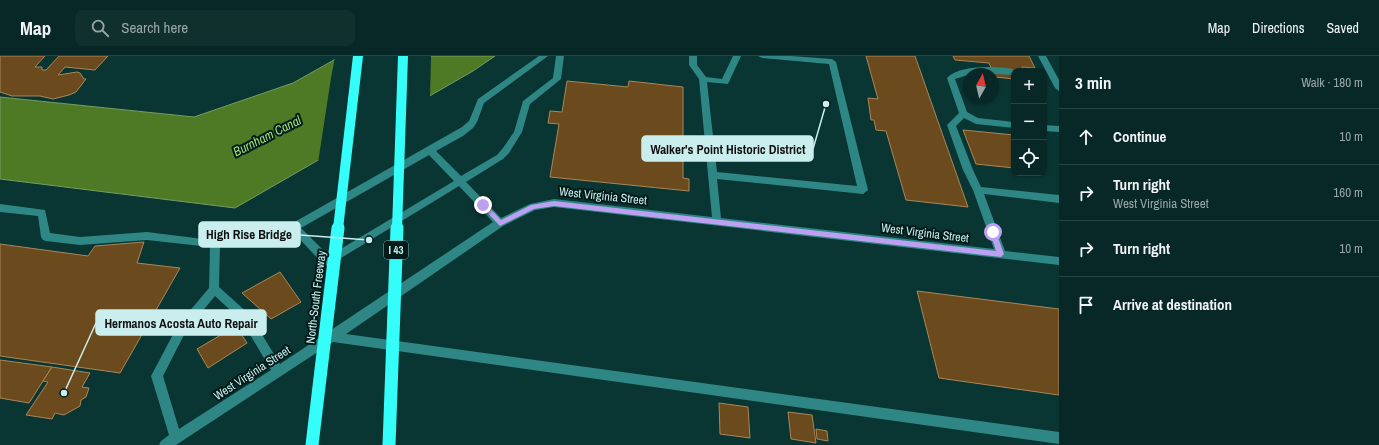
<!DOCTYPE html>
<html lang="en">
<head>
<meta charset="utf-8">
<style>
  body { margin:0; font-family:"Archivo Narrow",sans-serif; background:#10302e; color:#f1f3f6 }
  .controls { position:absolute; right:12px; top:12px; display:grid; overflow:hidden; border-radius:8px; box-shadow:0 1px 3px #0004 }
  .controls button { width:36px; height:36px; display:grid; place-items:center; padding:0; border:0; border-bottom:1px solid #284443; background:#072826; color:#f1f3f6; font:20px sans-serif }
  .compass { position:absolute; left:963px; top:12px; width:36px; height:36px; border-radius:50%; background:#072826; box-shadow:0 1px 3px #0004; rotate:8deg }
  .stop { position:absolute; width:12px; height:12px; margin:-9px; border:3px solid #bca0f2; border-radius:50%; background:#fff }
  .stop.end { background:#bca0f2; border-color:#fff; box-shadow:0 1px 4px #0008 }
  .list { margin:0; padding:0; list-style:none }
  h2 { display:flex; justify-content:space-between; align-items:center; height:52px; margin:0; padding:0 16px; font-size:17px }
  h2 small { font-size:13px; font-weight:400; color:#98a6a7 }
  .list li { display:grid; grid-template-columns:26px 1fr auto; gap:12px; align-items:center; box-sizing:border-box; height:56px; padding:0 16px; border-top:1px solid #284443 }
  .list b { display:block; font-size:15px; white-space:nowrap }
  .list p { margin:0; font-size:13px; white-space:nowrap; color:#98a6a7 }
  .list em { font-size:13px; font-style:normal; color:#98a6a7 }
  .icon { flex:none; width:22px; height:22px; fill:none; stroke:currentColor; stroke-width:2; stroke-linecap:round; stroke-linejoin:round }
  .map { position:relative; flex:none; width:1059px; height:389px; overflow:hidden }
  header { display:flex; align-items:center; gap:24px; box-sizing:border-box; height:56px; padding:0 20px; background:#072826; border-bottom:1px solid #284443 }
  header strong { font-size:19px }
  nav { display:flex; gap:22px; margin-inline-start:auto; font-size:14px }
  .search { width:280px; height:36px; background:#10302e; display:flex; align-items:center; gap:10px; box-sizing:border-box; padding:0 14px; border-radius:8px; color:#98a6a7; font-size:15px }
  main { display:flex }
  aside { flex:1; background:#072826 }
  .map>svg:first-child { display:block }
  .water { fill:#4f7a25; stroke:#749d61 }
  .pier { fill:#093533 }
  .building { fill:#6b4b1e; stroke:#aa8658 }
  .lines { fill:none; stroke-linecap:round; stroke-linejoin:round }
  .minor { fill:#2e8785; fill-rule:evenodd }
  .highway-bridge-far1 { stroke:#35fefa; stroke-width:10 }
  .highway-bridge { stroke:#35fefa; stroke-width:13 }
  .route { fill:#bca0f2 }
  .labels { text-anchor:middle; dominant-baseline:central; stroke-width:4; stroke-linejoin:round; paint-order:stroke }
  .shield { fill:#001b1a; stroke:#8dafae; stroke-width:1 }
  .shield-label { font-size:11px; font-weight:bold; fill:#caeeed }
  .street-label { font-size:12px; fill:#caeeed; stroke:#001b1a }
  .water-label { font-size:13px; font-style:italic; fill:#a3df72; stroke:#001b1a }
  .leader { fill:none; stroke:#caeeed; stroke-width:1.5 }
  .callout-dot { fill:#caeeed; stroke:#001b1a; stroke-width:1.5 }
  .callout { fill:#caeeed; stroke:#caeeed; stroke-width:1.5 }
  .callout-label { font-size:13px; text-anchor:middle; font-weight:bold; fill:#111 }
</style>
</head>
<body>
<header>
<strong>Map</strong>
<div class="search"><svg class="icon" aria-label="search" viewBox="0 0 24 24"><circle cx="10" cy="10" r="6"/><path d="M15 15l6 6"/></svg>Search here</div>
<nav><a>Map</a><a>Directions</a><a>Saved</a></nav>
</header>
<main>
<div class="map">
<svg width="1059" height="389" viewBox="0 0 1059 389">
  <rect width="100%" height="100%" fill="#093533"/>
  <!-- water -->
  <polygon class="water" points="341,0 495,0 473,15 235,152 0,123 0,41 194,61 293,27"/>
  <!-- pier -->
  <polygon class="pier" points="337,0 431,0 430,42 318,107 331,22 335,1"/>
  <!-- building -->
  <g class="building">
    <polygon points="0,0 45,0 35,11 42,11 42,14 46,14 59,0 108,0 95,14 65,11 58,19 77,16 80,17 84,23 86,23 76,36 69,39 53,43 40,40 12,40 0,36"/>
    <polygon points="866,0 915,0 968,151 906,144 886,75 876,74 874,64 871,64 868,42 878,43"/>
    <polygon points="953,0 1029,0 1035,12 1022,11 1024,15 1014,15 1014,23 995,21 989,7 955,4"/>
    <polygon points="567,25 628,31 629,25 683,31 683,122 689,123 689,135 550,121 559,68 548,67 550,55 562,56"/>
    <polygon points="963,74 1014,79 1014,112 976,108"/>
    <polygon points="144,186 137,207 180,212 120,317 0,300 0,188 88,200 95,190"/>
    <polygon points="280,216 301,246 271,263 242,237"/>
    <polygon points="917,235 1059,253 1059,339 939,322"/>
    <polygon points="236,270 247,287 208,312 197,293"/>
    <polygon points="0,304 52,311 29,347 0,342"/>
    <polygon points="52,311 90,317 82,331 89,332 86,341 81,344 80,350 64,359 55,357 52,363 26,359 48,326 43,325"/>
    <polygon points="719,347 748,351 750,382 720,378"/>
    <polygon points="788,356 812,359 816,387 791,383"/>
    <polygon points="816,373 827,375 828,385 817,383"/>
  </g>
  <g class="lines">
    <!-- minor -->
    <g class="minor">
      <path d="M539,0H548L484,47L477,66L473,72L463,80L436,95L461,120L497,99L503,92L514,76L523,45L553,22L556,0H564L561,23L530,48L522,76L509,97L503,103L466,126L501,162L530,148L554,143L712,161L699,23L689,9V0H697V9L706,21L722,23L733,0H741L728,28L707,26L717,116L857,130L829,8L762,2L758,0H791L832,3L836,6L868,134L863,138L717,123L721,162L994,193L973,134L963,114L947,69L959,57L947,22C960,8 1000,10 1017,14L1014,15V19L974,17L955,23L967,56L978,62L1014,66V72L976,68L964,62L956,70L973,114L981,131L1059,139V147L984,138L1005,195L1059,201V209L554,151L535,154L503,170L346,278L1059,376V388L333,286L176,389H159L161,385L169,379L151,320L178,269L209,232L210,191L147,184L80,189L46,185L43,184L41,181L38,160L0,156V148L45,154L50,177L80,181L147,176L219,185L220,188L219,231L250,259L280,308L493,166L459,130L328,210L324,209L291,174L289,171L291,168L462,71L469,65L478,43ZM429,99L454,125L329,200L301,172ZM215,240L242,265L271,314L179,373L163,320L186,275Z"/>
      <polygon points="1038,0 1046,0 1059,24 1059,35 1055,32"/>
      <polygon points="1044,69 1059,70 1059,76 1044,75"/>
    </g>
    <!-- highway-bridge-far1 -->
    <g class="highway-bridge-far1">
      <polyline points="338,173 358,0"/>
      <polyline points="397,173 403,0"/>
    </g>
    <!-- highway-bridge -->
    <g class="highway-bridge">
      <polyline points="312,389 338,172"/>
      <polyline points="389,389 397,172"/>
    </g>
  </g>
  <!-- route -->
  <polygon class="route" points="554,145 996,195 990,176 993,173 996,176 1004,198 1001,201 554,150 534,153 500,170 480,149 481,147 485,147 501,164 531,149"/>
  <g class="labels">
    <!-- shield labels -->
    <rect class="shield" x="384" y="185" width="24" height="18" rx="3"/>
    <g class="shield-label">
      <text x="396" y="194">I 43</text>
    </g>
    <!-- street labels -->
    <g class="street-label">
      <text transform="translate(603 140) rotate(6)">West Virginia Street</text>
      <text transform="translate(925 177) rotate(7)">West Virginia Street</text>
      <text transform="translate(316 241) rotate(-83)">North-South Freeway</text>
      <text transform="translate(252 317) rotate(-33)">West Virginia Street</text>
    </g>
    <!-- water labels -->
    <g class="water-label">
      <text transform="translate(267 80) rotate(-27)">Burnham Canal</text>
    </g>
  </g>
  <!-- callouts -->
  <path class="leader" d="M826 48L813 93M369 184L300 179M64 337L96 267"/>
  <g class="callout-dot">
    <circle cx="826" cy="48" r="4"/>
    <circle cx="369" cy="184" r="4"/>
    <circle cx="64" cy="337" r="4"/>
  </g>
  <g class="callout">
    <rect x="642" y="80" width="171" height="25" rx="4"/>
    <rect x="199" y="166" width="101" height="25" rx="4"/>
    <rect x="96" y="254" width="170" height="25" rx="4"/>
  </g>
  <g class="callout-label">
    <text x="728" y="98">Walker's Point Historic District</text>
    <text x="249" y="183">High Rise Bridge</text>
    <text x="181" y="272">Hermanos Acosta Auto Repair</text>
  </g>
</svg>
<div class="controls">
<button>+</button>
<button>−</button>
<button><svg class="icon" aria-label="locate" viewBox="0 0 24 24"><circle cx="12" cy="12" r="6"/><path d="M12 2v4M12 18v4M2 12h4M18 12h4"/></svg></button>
</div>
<svg class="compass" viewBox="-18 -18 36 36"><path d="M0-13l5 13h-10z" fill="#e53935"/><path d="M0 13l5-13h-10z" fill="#98a6a7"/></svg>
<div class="stop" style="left:993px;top:176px"></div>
<div class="stop end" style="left:483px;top:149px"></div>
</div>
<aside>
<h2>3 min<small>Walk · 180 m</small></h2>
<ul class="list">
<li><svg class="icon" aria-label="ahead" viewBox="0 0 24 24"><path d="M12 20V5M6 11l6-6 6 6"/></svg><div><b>Continue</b></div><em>10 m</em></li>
<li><svg class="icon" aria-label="right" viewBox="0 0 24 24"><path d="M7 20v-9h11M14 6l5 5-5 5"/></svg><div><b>Turn right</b><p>West Virginia Street</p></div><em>160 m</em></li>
<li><svg class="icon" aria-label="right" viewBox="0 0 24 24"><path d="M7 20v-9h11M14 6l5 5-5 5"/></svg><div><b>Turn right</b></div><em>10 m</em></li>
<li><svg class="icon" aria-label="arrive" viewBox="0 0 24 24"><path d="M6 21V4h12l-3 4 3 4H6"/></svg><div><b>Arrive at destination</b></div></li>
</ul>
</aside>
</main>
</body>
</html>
